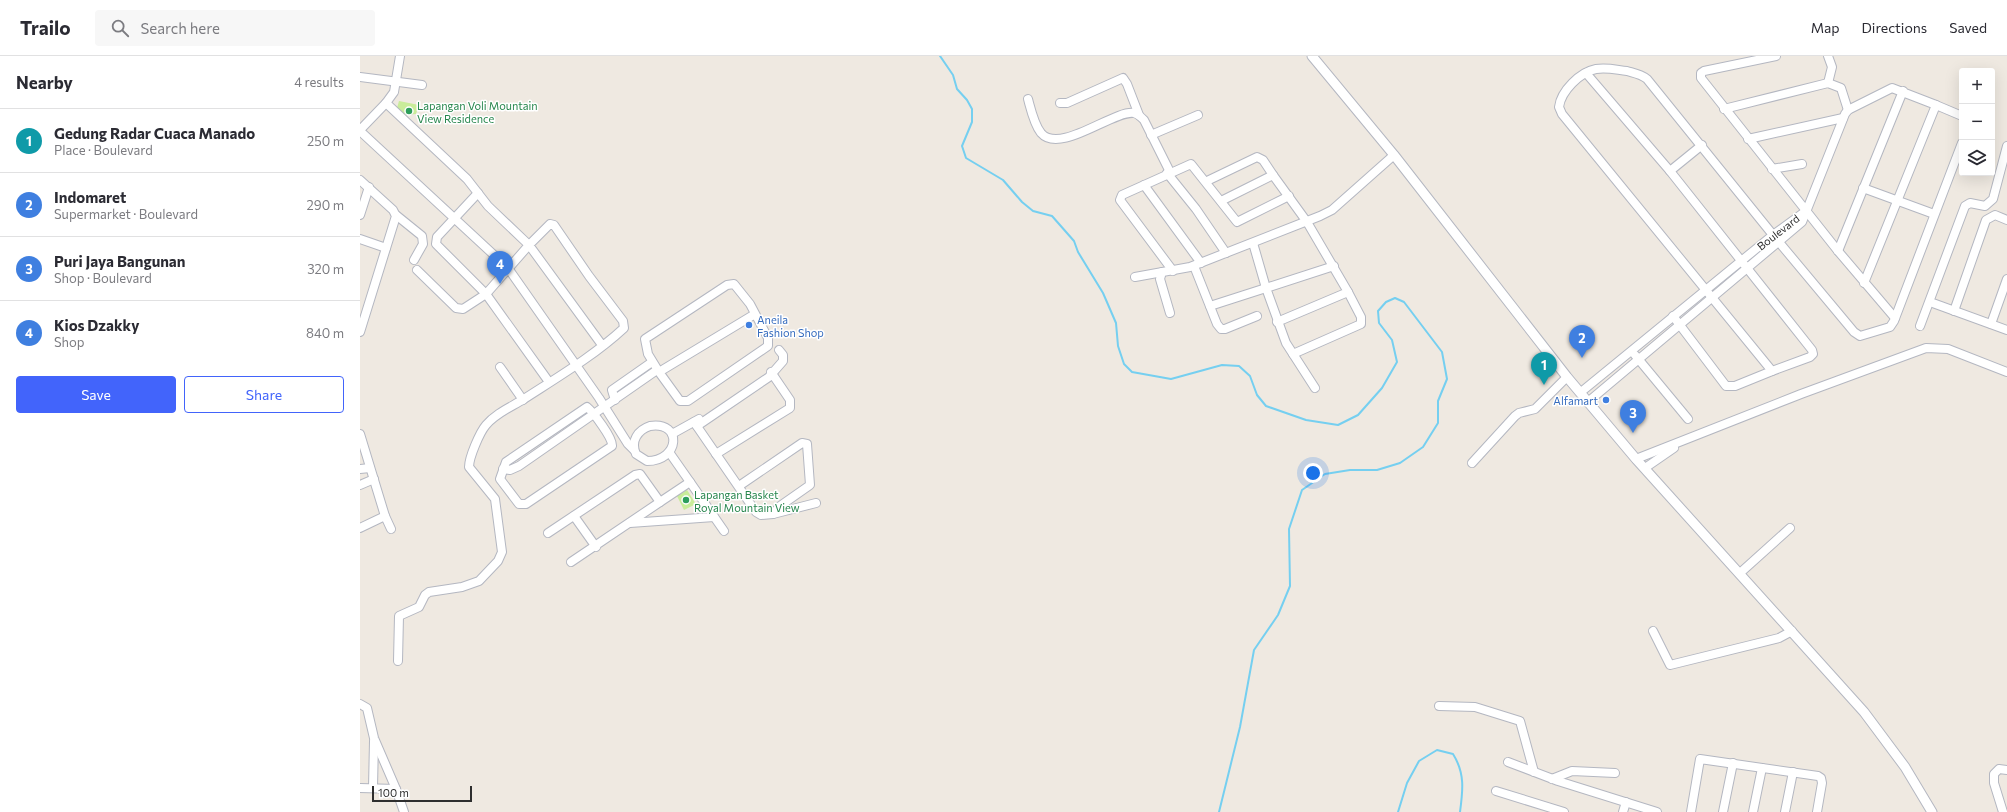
<!DOCTYPE html>
<html lang="en">
<head>
<meta charset="utf-8">
<style>
  body { margin:0; font-family:Commissioner,sans-serif; background:#f7f7f7; color:#2b2b33 }
  .controls { position:absolute; right:12px; top:12px; display:grid; overflow:hidden; border-radius:4px; box-shadow:0 4px 16px #0002 }
  .controls button { width:36px; height:36px; display:grid; place-items:center; padding:0; border:0; border-bottom:1px solid #e1e1e2; background:#fff; color:#2b2b33; font:20px sans-serif }
  .scale { position:absolute; left:12px; bottom:10px; width:100px; box-sizing:border-box; padding-left:4px; border:2px solid #2e2e2e; border-top:0; font-size:11px; line-height:14px; white-space:nowrap; color:#2e2e2e; -webkit-text-stroke:3px #fff; paint-order:stroke }
  .you { position:absolute; left:953px; top:417px; width:14px; height:14px; margin:-10px; border:3px solid #fff; border-radius:50%; background:#1a73e8; box-shadow:0 0 0 6px #1a73e833 }
  .badge { display:grid; place-items:center; width:26px; height:26px; border-radius:50%; background:#4264fb; color:#fff; font-size:13px; font-weight:700 }
  .pin { position:absolute; translate:-50% -33px; filter:drop-shadow(0 1px 2px #0008) }
  .pin::after { content:''; position:absolute; top:21px; width:14px; height:12px; background:inherit; clip-path:polygon(0 0,100% 0,50% 100%) }
  .list { margin:0; padding:0; list-style:none }
  h2 { display:flex; justify-content:space-between; align-items:center; height:52px; margin:0; padding:0 16px; font-size:17px }
  h2 small { font-size:13px; font-weight:400; color:#7c7c81 }
  .list li { display:grid; grid-template-columns:26px 1fr auto; gap:12px; align-items:center; box-sizing:border-box; height:64px; padding:0 16px; border-top:1px solid #e1e1e2 }
  .list b { display:block; font-size:15px; white-space:nowrap }
  .list p { margin:0; font-size:13px; white-space:nowrap; color:#7c7c81 }
  .list em { font-size:13px; font-style:normal; color:#7c7c81 }
  .actions { display:flex; gap:8px; padding:12px 16px }
  .actions a { flex:1; padding:9px 0; border:1px solid #4264fb; border-radius:4px; text-align:center; font-size:14px; color:#4264fb }
  .actions .main { background:#4264fb; color:#fff }
  .icon { flex:none; width:22px; height:22px; fill:none; stroke:currentColor; stroke-width:2; stroke-linecap:round; stroke-linejoin:round }
  .map { position:relative; flex:none; width:1647px; height:756px; overflow:hidden }
  header { display:flex; align-items:center; gap:24px; box-sizing:border-box; height:56px; padding:0 20px; background:#fff; border-bottom:1px solid #e1e1e2 }
  header strong { font-size:19px }
  nav { display:flex; gap:22px; margin-inline-start:auto; font-size:14px }
  .search { width:280px; height:36px; background:#f7f7f7; display:flex; align-items:center; gap:10px; box-sizing:border-box; padding:0 14px; border-radius:4px; color:#7c7c81; font-size:15px }
  main { display:flex }
  aside { flex:1; background:#fff }
  .map>svg:first-child { display:block }
  .pitch { fill:#c9ec9a }
  .lines { fill:none; stroke-linecap:round; stroke-linejoin:round }
  .stream { stroke:#75cff0; stroke-width:2 }
  .minor-casing { stroke:#b4b7c1; stroke-width:10 }
  .tertiary-casing { stroke:#b4b7c1; stroke-width:11 }
  .minor { stroke:#fff; stroke-width:8 }
  .tertiary { stroke:#fff; stroke-width:9 }
  .leisure-dot { fill:#2e9e5b; stroke:#fff; stroke-width:1.5 }
  .shop-dot { fill:#3f7fe0; stroke:#fff; stroke-width:1.5 }
  .labels { text-anchor:middle; dominant-baseline:central; stroke-width:3; stroke-linejoin:round; paint-order:stroke }
  .leisure-label { font-size:11px; fill:#27864d; stroke:#fff; text-anchor:start }
  .street-label { font-size:11px; fill:#2e2e2e; stroke:#fff }
  .shop-label { font-size:11px; fill:#366cbe; stroke:#fff; text-anchor:start }
</style>
</head>
<body>
<header>
<strong>Trailo</strong>
<div class="search"><svg class="icon" aria-label="search" viewBox="0 0 24 24"><circle cx="10" cy="10" r="6"/><path d="M15 15l6 6"/></svg>Search here</div>
<nav><a>Map</a><a>Directions</a><a>Saved</a></nav>
</header>
<main>
<aside>
<h2>Nearby<small>4 results</small></h2>
<ul class="list">
<li><span class="badge" style="background:#0f9aa8">1</span><div><b>Gedung Radar Cuaca Manado</b><p>Place · Boulevard</p></div><em>250 m</em></li>
<li><span class="badge" style="background:#3f7fe0">2</span><div><b>Indomaret</b><p>Supermarket · Boulevard</p></div><em>290 m</em></li>
<li><span class="badge" style="background:#3f7fe0">3</span><div><b>Puri Jaya Bangunan</b><p>Shop · Boulevard</p></div><em>320 m</em></li>
<li><span class="badge" style="background:#3f7fe0">4</span><div><b>Kios Dzakky</b><p>Shop</p></div><em>840 m</em></li>
</ul>
<div class="actions"><a class="main">Save</a><a>Share</a></div>
</aside>
<div class="map">
<svg width="1647" height="756" viewBox="0 0 1647 756">
  <rect width="100%" height="100%" fill="#efe9e1"/>
  <!-- pitch -->
  <g class="pitch">
    <polygon points="39,45 59,49 56,58 46,59 37,52"/>
    <polygon points="327,434 336,448 324,454 317,440"/>
  </g>
  <g class="lines">
    <!-- stream -->
    <g class="stream">
      <polyline points="580,0 593,19 597,33 607,44 612,53 612,66 602,90 606,102 643,124 662,146 673,155 692,160 714,185 718,196 743,237 756,267 758,290 764,308 772,316 811,323 862,309 879,310 890,320 897,339 906,350 946,364 978,369 998,359 1022,332 1037,306 1032,284 1019,267 1018,255 1026,246 1035,242 1044,246 1082,296 1087,323 1078,345 1078,367 1063,391 1040,407 1017,414 990,414 965,418 942,434 929,473 930,530 918,559 894,594 880,671 859,756"/>
      <path d="M1038,756L1047,727L1059,705L1077,694L1093,698C1105,717 1103,734 1100,756"/>
    </g>
    <defs>
      <g id="minor">
        <polyline points="1416,0 1344,15 1341,17 1341,22 1478,195 1535,262"/>
        <polyline points="1468,0 1472,11 1468,27"/>
        <polyline points="1226,17 1310,115 1452,294 1453,298 1450,301 1412,315"/>
        <polyline points="0,21 62,29"/>
        <path d="M668,43C671,54 674,68 681,77C700,99 753,54 774,57C778,58 781,61 784,64L810,116"/>
        <polyline points="26,47 107,123 128,150 169,189 126,238 103,253 96,252 57,214"/>
        <polyline points="700,47 707,47 763,22 767,28 779,59"/>
        <polyline points="1576,49 1602,60"/>
        <polyline points="1364,53 1468,27 1481,32 1488,54"/>
        <polyline points="0,74 26,47 34,36 40,0"/>
        <polyline points="0,75 148,212 239,342 268,388 274,394"/>
        <polyline points="791,79 838,59"/>
        <polyline points="1388,83 1483,62"/>
        <polyline points="1412,113 1442,108"/>
        <polyline points="1310,115 1342,89"/>
        <polyline points="807,117 836,153 866,197"/>
        <polyline points="0,124 33,154 36,160 0,276"/>
        <polyline points="847,125 897,101 903,104 913,119"/>
        <polyline points="784,129 841,207"/>
        <polyline points="1503,132 1574,158"/>
        <polyline points="118,137 77,181 76,188 126,238 189,326"/>
        <polyline points="861,145 913,119 947,166 988,236 917,266"/>
        <polyline points="0,159 9,131"/>
        <polyline points="36,159 62,180 63,188 54,204"/>
        <polyline points="0,183 26,192"/>
        <polyline points="1478,195 1543,35"/>
        <polyline points="834,210 857,268 861,273 865,273 897,260"/>
        <polyline points="813,215 760,144 762,139 831,108 877,166 929,140"/>
        <polyline points="802,216 800,223 810,257"/>
        <polyline points="775,221 830,211 960,160 972,154 1034,99"/>
        <polyline points="1570,246 1647,274"/>
        <polyline points="850,250 906,232 893,187"/>
        <polyline points="1594,255 1626,164 1635,159 1647,164"/>
        <path d="M1313,260L1366,330H1375L1412,315L1202,58L1199,51C1201,35 1220,16 1236,13C1247,11 1257,14 1267,15C1274,17 1281,18 1287,23L1413,179L1494,276L1500,280L1530,271L1534,265L1602,87"/>
        <polyline points="1631,268 1647,223"/>
        <polyline points="1560,270 1605,150 1610,147 1625,150 1633,143 1647,90"/>
        <polyline points="933,298 1001,268 1001,261 988,236"/>
        <polyline points="1275,299 1328,363"/>
        <polyline points="140,311 163,344"/>
        <polyline points="299,316 288,298 285,283 367,229 374,228 390,248 408,282 408,290 328,345 320,345 299,316 395,258"/>
        <polyline points="955,332 926,287 906,232 974,210"/>
        <polyline points="1221,336 1413,179 1446,155"/>
        <polyline points="255,344 252,334 292,306"/>
        <polyline points="1229,345 1442,166 1485,58 1488,54 1532,32 1576,49 1504,227"/>
        <path d="M227,351C233,356 253,382 252,390L166,448H159L140,423L146,406Z"/>
        <polyline points="334,366 396,456 401,459 413,458 420,450 450,429 447,388 442,387 379,430"/>
        <path d="M290,370C323,365 320,405 287,405L276,398C270,385 278,374 290,370Z"/>
        <polyline points="337,370 409,321 423,305 423,299 419,294"/>
        <polyline points="0,378 25,460 31,473"/>
        <polyline points="312,378 339,363"/>
        <polyline points="309,396 330,426"/>
        <polyline points="356,398 430,352 430,344 411,316"/>
        <polyline points="1276,403 1441,338 1566,292 1588,293 1647,316"/>
        <polyline points="1112,407 1155,360 1159,357 1175,353 1207,321"/>
        <polyline points="1285,412 1314,392"/>
        <polyline points="0,413 10,412"/>
        <polyline points="143,413 150,414 159,410 297,314"/>
        <polyline points="0,429 14,423"/>
        <polyline points="300,446 330,426 364,475"/>
        <polyline points="413,458 456,447"/>
        <polyline points="214,460 236,491"/>
        <polyline points="270,467 354,461"/>
        <polyline points="0,472 25,460"/>
        <polyline points="188,477 275,419 280,418 300,446 211,506"/>
        <polyline points="1380,517 1430,472"/>
        <polyline points="1293,575 1310,609 1419,582 1432,575"/>
        <path d="M38,605L39,560L59,551L65,539L69,536L102,531L119,525L138,505L142,496L135,443L109,411C109,401 120,376 126,369C136,357 151,351 164,343C198,321 235,299 264,272L263,265L229,220L194,169L190,168L169,189L242,289"/>
        <polyline points="0,648 7,652 14,682 36,733"/>
        <polyline points="1079,650 1115,651 1160,665 1174,716"/>
        <polyline points="1148,706 1198,725 1297,756"/>
        <polyline points="1192,723 1212,715 1255,717"/>
        <polyline points="0,732 36,733 44,756"/>
        <polyline points="13,732 14,685"/>
        <polyline points="1136,735 1204,756"/>
        <polyline points="1263,756 1266,746"/>
        <polyline points="1331,756 1340,703 1458,720 1461,722 1462,727 1457,756"/>
        <polyline points="1363,756 1373,707"/>
        <polyline points="1393,756 1402,712"/>
        <polyline points="1425,756 1433,716"/>
        <polyline points="1643,756 1634,727 1634,718 1639,713 1647,714"/>
      </g>
      <polyline id="tertiary" points="952,0 1034,99 1207,321 1276,403 1504,656 1545,711 1572,756"/>
    </defs>
    <!-- minor casing -->
    <use href="#minor" class="minor-casing"/>
    <!-- tertiary casing -->
    <use href="#tertiary" class="tertiary-casing"/>
    <!-- minor -->
    <use href="#minor" class="minor"/>
    <!-- tertiary -->
    <use href="#tertiary" class="tertiary"/>
  </g>
  <!-- markers -->
  <g class="leisure-dot">
    <circle cx="49" cy="55" r="4"/>
    <circle cx="326" cy="444" r="4"/>
  </g>
  <g class="shop-dot">
    <circle cx="389" cy="269" r="4"/>
    <circle cx="1246" cy="344" r="4"/>
  </g>
  <g class="labels">
    <!-- leisure labels -->
    <g class="leisure-label">
      <text x="57" y="49">Lapangan Voli Mountain<tspan x="57" dy="13">View Residence</tspan></text>
      <text x="334" y="438">Lapangan Basket<tspan x="334" dy="13">Royal Mountain View</tspan></text>
    </g>
    <!-- street labels -->
    <g class="street-label">
      <text transform="translate(1418 176) rotate(-38)">Boulevard</text>
    </g>
    <!-- shop labels -->
    <g class="shop-label">
      <text x="397" y="263">Aneila<tspan x="397" dy="13">Fashion Shop</tspan></text>
      <text x="1238" y="344" text-anchor="end">Alfamart</text>
    </g>
  </g>
</svg>
<div class="controls">
<button>+</button>
<button>−</button>
<button><svg class="icon" aria-label="layers" viewBox="0 0 24 24"><path d="M12 4l9 5-9 5-9-5zM3 14l9 5 9-5"/></svg></button>
</div>
<div class="scale">100 m</div>
<div class="you"></div>
<div class="pin badge" style="left:1184px;top:329px;background:#0f9aa8">1</div>
<div class="pin badge" style="left:1222px;top:302px;background:#3f7fe0">2</div>
<div class="pin badge" style="left:1273px;top:377px;background:#3f7fe0">3</div>
<div class="pin badge" style="left:140px;top:228px;background:#3f7fe0">4</div>
</div>
</main>
</body>
</html>
